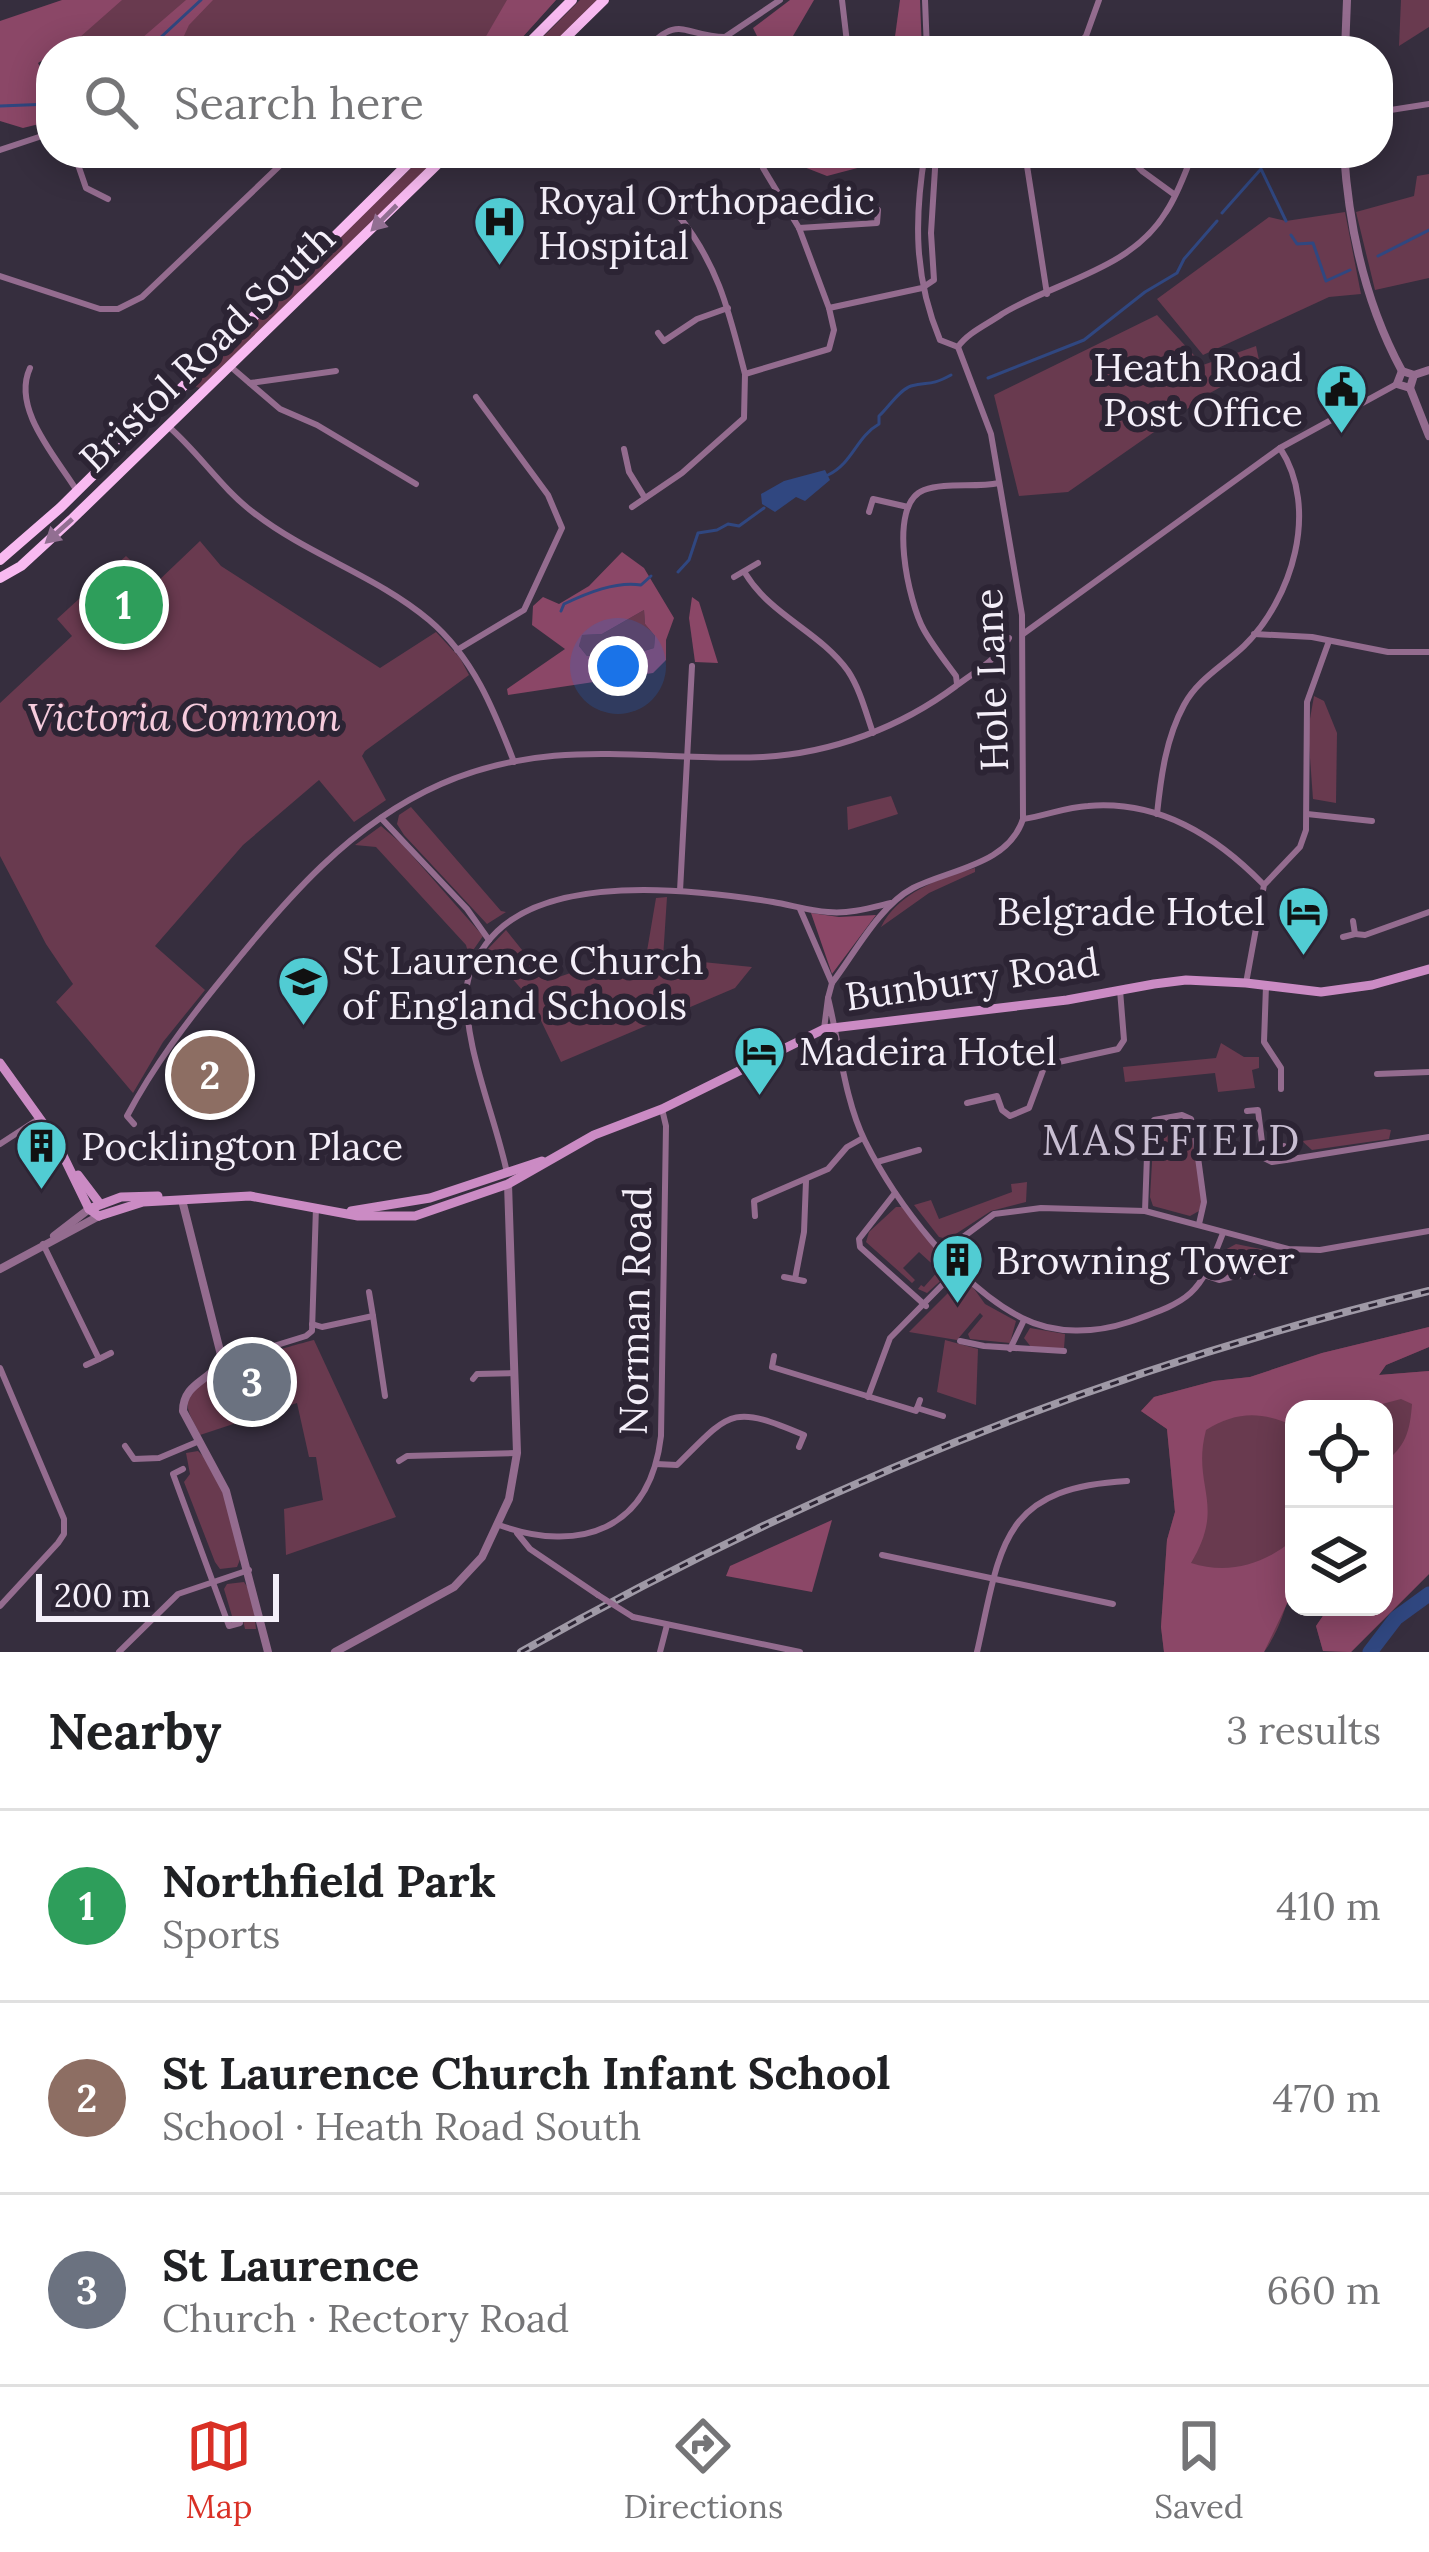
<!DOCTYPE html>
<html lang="en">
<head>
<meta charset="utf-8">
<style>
  body { margin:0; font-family:Lora,serif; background:#f2f2f2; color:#202124 }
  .controls { position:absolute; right:36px; bottom:36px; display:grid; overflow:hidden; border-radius:24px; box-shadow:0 6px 30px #0003 }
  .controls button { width:108px; height:108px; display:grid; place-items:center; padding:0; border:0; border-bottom:3px solid #e0e0e0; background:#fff; color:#202124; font:60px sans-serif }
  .scale { position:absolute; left:36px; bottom:30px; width:243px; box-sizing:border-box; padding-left:12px; border:6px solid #f4eff9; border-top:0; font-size:33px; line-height:42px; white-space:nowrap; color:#f4eff9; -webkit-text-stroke:9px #2c2434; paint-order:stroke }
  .you { position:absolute; left:618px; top:666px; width:42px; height:42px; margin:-30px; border:9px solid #fff; border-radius:50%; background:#1a73e8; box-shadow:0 0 0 18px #1a73e833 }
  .badge { display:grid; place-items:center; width:78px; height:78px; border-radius:50%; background:#d93025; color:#fff; font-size:39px; font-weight:700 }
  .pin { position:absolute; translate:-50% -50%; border:6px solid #fff; box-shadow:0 3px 12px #0006 }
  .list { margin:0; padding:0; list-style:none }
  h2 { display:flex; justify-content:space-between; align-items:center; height:156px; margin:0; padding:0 48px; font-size:51px }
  h2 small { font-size:39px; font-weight:400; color:#757577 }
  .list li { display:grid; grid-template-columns:78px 1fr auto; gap:36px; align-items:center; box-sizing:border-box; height:192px; padding:0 48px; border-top:3px solid #e0e0e0 }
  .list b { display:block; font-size:45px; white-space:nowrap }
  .list p { margin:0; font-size:39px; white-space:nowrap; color:#757577 }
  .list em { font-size:39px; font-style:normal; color:#757577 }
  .icon { flex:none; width:66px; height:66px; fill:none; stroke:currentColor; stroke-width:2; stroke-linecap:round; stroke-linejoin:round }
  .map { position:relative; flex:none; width:1429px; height:1652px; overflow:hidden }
  .search { position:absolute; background:#fff; box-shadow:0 6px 30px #0003; left:36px; right:36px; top:36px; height:132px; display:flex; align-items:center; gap:30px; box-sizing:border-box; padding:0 42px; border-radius:48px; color:#757577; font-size:45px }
  .sheet { height:732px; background:#fff }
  nav { display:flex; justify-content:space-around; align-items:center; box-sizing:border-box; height:168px; border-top:3px solid #e0e0e0; background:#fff; font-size:33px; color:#757577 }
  nav a { display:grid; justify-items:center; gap:6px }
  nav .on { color:#d93025 }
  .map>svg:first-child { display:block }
  .green { fill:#693a4f }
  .forest { fill:#8b4767; fill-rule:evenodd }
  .water { fill:#304780 }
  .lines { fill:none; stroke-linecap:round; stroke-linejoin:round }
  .stream { stroke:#304780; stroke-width:3 }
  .river { stroke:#304780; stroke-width:15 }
  .minor { stroke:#946c8f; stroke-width:6 }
  .tertiary { stroke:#946c8f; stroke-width:8 }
  .secondary { stroke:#cb8bc4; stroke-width:9 }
  .trunk { stroke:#f8baf1; stroke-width:10 }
  .rail-casing { stroke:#9f99a6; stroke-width:8 }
  .rail { stroke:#2c2434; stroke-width:3; stroke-dasharray:9; stroke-linecap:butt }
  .minor-bridge { stroke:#946c8f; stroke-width:6 }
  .oneway { fill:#926f92 }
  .labels { text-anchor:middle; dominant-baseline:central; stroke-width:12; stroke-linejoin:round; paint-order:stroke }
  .poi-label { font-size:39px; fill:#f4eff9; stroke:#2c2434; text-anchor:start }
  .street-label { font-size:39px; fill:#f4eff9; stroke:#2c2434 }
  .park-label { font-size:39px; font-style:italic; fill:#f6ccdd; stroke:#2c2434 }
  .neighbourhood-label { font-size:42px; letter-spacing:3px; fill:#c8bed2; stroke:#2c2434 }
</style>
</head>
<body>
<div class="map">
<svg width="1429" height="1652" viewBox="0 0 1429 1652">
  <rect width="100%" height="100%" fill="#362e3e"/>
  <!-- green -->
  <g class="green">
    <polygon points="99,0 556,0 510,51 51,51 51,87 39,54"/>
    <polygon points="580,0 599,0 547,51 529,51"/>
    <polygon points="1401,0 1429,0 1429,27 1399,46"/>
    <polygon points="427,153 443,153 200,388 196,387 194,376"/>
    <polygon points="1429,174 1429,278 1375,290 1356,212 1414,196 1417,176"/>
    <polygon points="1345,212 1361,294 1329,297 1203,355 1157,299 1269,217 1286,221"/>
    <polygon points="1157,315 1203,365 1256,346 1260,365 1210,393 1068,492 1019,496 994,395"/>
    <polygon points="200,541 221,566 380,668 436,632 460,658 469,675 365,751 362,756 386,800 354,822 319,780 243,845 155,946 205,990 163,1042 133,1093 56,1002 73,984 46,944 0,856 0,703 72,636 57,619 126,556 155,584"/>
    <polygon points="644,610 645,624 655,636 654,648 631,655 587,656 579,646 581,635 602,634"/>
    <polygon points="1314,696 1324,701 1337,733 1336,803 1313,799 1308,730"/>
    <polygon points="891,796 898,814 848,830 847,807"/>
    <polygon points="411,807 501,911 506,912 487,924 404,835 397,824 399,815"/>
    <polygon points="381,826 402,844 483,936 469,956 466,945 376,847 355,845"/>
    <path d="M975,868V872L929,893L881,927C898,893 939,878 975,868Z"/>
    <polygon points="667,897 663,958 752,967 735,988 561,1062 531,1000 487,950 506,930 547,981 594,965 646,957 656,898"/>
    <polygon points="1221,1043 1244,1057 1259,1057 1259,1068 1252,1070 1255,1088 1218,1092 1215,1073 1125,1082 1123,1067 1216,1058"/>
    <polygon points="1183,1120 1191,1126 1202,1200 1199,1211 1190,1216 1153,1206 1150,1197 1154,1128 1162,1122"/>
    <polygon points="1385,1129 1391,1130 1389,1139 1312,1150 1302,1141"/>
    <polygon points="1027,1182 1026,1202 991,1211 948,1239 939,1237 914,1205 931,1200 939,1219 1012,1192 1011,1184"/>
    <polygon points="896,1207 902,1207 947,1263 947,1275 927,1293 918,1289 921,1285 924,1287 939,1270 919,1252 903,1268 915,1280 912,1283 866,1242 869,1232"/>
    <polygon points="1236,1244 1281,1253 1285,1256 1277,1264 1218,1277 1214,1269 1223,1251"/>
    <polygon points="961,1280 972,1286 985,1304 1016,1321 1010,1343 970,1339 968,1334 983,1316 980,1313 957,1340 909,1332"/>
    <path d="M1429,1327V1347L1386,1365L1379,1375L1429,1371V1574L1351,1652L1323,1651L1316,1626L1329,1607H1384V1409H1294C1294,1485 1310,1588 1264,1652H1164L1161,1627L1167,1540L1175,1512L1167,1429L1141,1411L1154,1397L1214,1381L1250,1377L1322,1353Z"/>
    <polygon points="1030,1328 1065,1334 1064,1349 1031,1347 1024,1338"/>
    <path d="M314,1340L396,1517L286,1555L284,1509L323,1500L316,1457H309L297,1403L200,1435C196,1425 185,1411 188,1400C195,1371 287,1347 314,1340Z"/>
    <polygon points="945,1340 978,1349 976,1405 937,1392"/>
    <path d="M198,1451C225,1475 231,1523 241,1557L237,1567L220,1569L215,1562L184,1482L190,1474L186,1453Z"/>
    <polygon points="244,1582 252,1594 256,1629 245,1629 242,1616 232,1616 224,1589 227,1584"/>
  </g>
  <!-- forest -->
  <g class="forest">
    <polygon points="62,0 122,0 71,45 51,51 51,55 38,63 51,87 51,121 23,128 0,121 0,21"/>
    <polygon points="186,0 213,0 189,25 177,51 127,51"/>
    <polygon points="507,0 556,0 510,51 471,51 485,38"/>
    <polygon points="790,0 814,0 793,36 762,46 753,28"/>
    <polygon points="900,0 920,0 922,51 893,51"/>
    <polygon points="768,153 890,153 891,154 884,161 827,176"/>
    <path d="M622,552L644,568L674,618L666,640V660L653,673L508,695L507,689L565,649L532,625L533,606L543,597L559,604L589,586ZM644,610L645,624L655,636L654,648L631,655L587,656L579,646L582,635L602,634Z"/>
    <polygon points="692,597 699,602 718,663 695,662 689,618"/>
    <polygon points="811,913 839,917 876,915 832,974"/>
    <path d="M1429,1327V1347L1386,1365L1379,1375L1429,1371V1574L1351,1652L1323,1651L1316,1626L1329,1607H1384V1463C1406,1446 1410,1431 1412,1404L1401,1399L1363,1409H1294V1426C1262,1411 1236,1411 1206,1430C1191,1487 1227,1503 1191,1563C1228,1575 1264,1565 1294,1539V1589L1264,1652H1164L1161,1627L1167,1540L1175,1512L1167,1429L1141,1411L1154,1397L1214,1381L1250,1377L1322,1353Z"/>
    <polygon points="832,1520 812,1592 726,1576 730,1566"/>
  </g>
  <!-- water -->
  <polygon class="water" points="825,470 830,480 805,501 796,497 775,512 762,504 761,494 784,481"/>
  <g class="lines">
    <!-- stream -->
    <g class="stream">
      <polyline points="146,51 201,0"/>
      <polyline points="0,106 51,104"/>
      <polyline points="1222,213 1261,169 1286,221"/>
      <polyline points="1291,235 1297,244 1313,243 1326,281 1350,270"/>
      <polyline points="1378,256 1429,230"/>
      <polyline points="988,378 1084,340 1145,292 1177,273 1184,259 1217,221"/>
      <path d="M828,475C853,463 856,437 879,424V416C888,408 899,390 911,386C928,381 929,387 951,375"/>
      <polyline points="678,572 689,560 698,533 717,530 728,524 739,526 764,508"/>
      <path d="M561,611L564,604C587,593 616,581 641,585L651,576"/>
    </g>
    <!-- river -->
    <polyline class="river" points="1370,1652 1396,1618 1429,1594"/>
    <!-- minor -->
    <g class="minor">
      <polyline points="842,0 848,51"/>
      <polyline points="925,0 927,51"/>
      <polyline points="725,37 727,51"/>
      <polyline points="1160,50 1161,51"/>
      <path d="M645,51C679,12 685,37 725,37L780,0"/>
      <polyline points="1073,51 1086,36 1099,0"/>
      <polyline points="1378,112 1429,104"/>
      <polyline points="0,150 51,133"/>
      <polyline points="74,153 86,188 108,199"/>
      <polyline points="682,153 687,160"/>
      <path d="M925,153C914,219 914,278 940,340L958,347"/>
      <polyline points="1025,153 1047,294"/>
      <polyline points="1125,153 1142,171 1175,195"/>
      <polyline points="665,155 668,153"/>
      <polyline points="763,168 799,228 829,308"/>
      <path d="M678,215C719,266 729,312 745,374"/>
      <polyline points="799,228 877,223 878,210"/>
      <polyline points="0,276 100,309 118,309 142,297 293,153"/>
      <polyline points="658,333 664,341 697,319 728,308"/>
      <path d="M958,347C967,333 988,324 1002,314C1056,281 1131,270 1166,212C1178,194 1185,173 1193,153"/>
      <polyline points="231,367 280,409 317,425 416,484"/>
      <path d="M30,368C11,409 57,458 77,491"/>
      <polyline points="250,383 336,371"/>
      <path d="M169,427C199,453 222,489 254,513C308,555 377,576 429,620C473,657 494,710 514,762"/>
      <polyline points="624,449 629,472 645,498"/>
      <polyline points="632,507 682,473 744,418 745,374 829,349 834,330 829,308 922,288 934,280 931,233 936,153"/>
      <polyline points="869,512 873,499 908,507"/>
      <path d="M745,573C771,616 819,631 848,671C860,689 866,713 873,733"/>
      <polyline points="734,577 758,563"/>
      <polyline points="1023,634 1280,448 1397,384"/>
      <polyline points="1254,634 1312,637 1388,652 1429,652"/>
      <polyline points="457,650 524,610 562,528 548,495 476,397"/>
      <path d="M957,684L956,676C945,661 933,646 924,630C909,604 886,504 924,490C946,482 975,488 999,483"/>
      <path d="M1157,814C1161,776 1166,738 1184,705C1198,679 1223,666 1244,646C1292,599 1320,509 1280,448"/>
      <polyline points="1307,814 1372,821"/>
      <polyline points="381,818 467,909 489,940"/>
      <path d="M1023,819C1045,816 1066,807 1088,806C1159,800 1216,836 1263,884"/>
      <polyline points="680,891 692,666"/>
      <polyline points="800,909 832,983"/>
      <polyline points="1353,921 1355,934 1365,935 1429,912"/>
      <polyline points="1343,937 1355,934"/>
      <polyline points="1246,983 1264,885 1300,847 1306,830 1307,702 1329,641"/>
      <polyline points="1266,986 1264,1042 1281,1068 1281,1089"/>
      <path d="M828,998L832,983C855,953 879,906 913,888C950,869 1008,865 1023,819L1022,615L991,434L958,347"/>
      <path d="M824,1029L828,998C839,1042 845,1102 865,1141C896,1203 959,1286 1022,1318C1055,1335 1096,1333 1129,1322C1192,1300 1199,1296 1223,1233"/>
      <polyline points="1377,1074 1429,1072"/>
      <polyline points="967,1103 997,1096 1002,1110 1010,1116 1029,1108 1045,1065 1118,1049 1124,1040 1120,990"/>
      <polyline points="1247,1111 1258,1110 1264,1158 1272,1162 1286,1160 1284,1146"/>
      <path d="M134,1124L127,1116C154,1065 189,1019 225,975C286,899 350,824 441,784C554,735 648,762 763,757C833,753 901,727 956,686C975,671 997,661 1009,638"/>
      <polyline points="0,1144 40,1118"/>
      <polyline points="1286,1160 1429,1137"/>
      <polyline points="877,1162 919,1150"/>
      <path d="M507,1173C495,1115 462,1043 467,985C469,970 477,956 486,944C540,870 694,889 773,902C791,905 810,911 828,912C850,914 870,908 891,903"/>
      <polyline points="895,1193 859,1239 860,1247 926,1306"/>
      <polyline points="1145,1211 1148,1128 1154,1120 1182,1115 1191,1119 1194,1128 1204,1202 1199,1224"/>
      <polyline points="755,1216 754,1201 828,1169 847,1147 863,1138"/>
      <polyline points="43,1244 99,1359 86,1365"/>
      <polyline points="943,1252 994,1214 1041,1208 1145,1211 1288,1249 1320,1250 1429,1231"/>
      <polyline points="1207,1276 1219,1280 1280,1266 1286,1261 1288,1249"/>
      <polyline points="784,1277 804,1281"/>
      <polyline points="795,1279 804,1232 806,1181"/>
      <polyline points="373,1316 385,1396"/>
      <polyline points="312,1324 322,1327 373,1316 369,1292"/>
      <polyline points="960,1341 984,1346 1064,1351"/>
      <polyline points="1010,1349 1024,1320"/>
      <polyline points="774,1356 772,1367 916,1411 920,1400"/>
      <polyline points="99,1359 111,1353"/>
      <polyline points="222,1362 306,1336 312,1331 316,1207"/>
      <polyline points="0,1368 64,1519 64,1534 58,1543 0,1606"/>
      <polyline points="473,1379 477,1374 515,1373"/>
      <polyline points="868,1397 890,1338 959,1268"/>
      <polyline points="917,1408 943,1416"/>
      <polyline points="125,1446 134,1459 159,1458 197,1442"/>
      <polyline points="399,1461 407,1456 517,1453"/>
      <path d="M656,1464L677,1465C731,1411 731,1404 804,1435L799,1447"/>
      <polyline points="183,1469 173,1474 229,1626 240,1623"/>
      <path d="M499,1525C580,1554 650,1530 661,1436L666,1126L662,1109"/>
      <polyline points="517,1533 530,1549 598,1595"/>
      <polyline points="882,1555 1113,1604"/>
      <polyline points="633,1617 800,1652"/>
      <polyline points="119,1652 178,1594 249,1570"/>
      <polyline points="660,1652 667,1625"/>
      <path d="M977,1652C1001,1546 1000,1488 1127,1481"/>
    </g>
    <!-- tertiary -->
    <g class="tertiary">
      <polyline points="1345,51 1347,0"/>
      <path d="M1344,153C1349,229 1365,303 1402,371"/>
      <polyline points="1414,375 1410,388 1397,384 1402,371 1414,375 1429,370"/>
      <polyline points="1410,388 1429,436"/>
      <path d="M182,1200L222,1359C212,1381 183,1382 183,1411L226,1491L268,1652"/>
      <polyline points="54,1236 89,1209"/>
      <polyline points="0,1269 99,1216"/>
      <polyline points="335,1652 454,1587 482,1557 509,1499 517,1453 508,1184"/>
    </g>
    <!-- secondary -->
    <g class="secondary">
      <polyline points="0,1063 56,1141 89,1209 99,1216"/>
      <polyline points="78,1175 100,1204"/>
      <polyline points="89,1209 121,1197 158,1196"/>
      <polyline points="351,1211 430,1198 542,1161"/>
      <polyline points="99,1216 143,1202 250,1196 358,1216 415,1216 508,1184 594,1135 662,1109 824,1029 1067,1000 1154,984 1186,980 1246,983 1321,992 1372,985 1429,969"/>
    </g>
    <!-- trunk -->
    <g class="trunk">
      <polyline points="521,51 572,0"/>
      <polyline points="552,51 604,0"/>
      <polyline points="0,560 60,508 419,153"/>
      <polyline points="0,578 21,566 71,520 449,153"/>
    </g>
    <defs>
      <path id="rail" d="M521,1652C805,1491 1111,1367 1429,1291"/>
    </defs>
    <!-- rail casing -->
    <use href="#rail" class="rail-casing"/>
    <!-- rail -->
    <use href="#rail" class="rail"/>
    <!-- minor-bridge -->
    <polyline class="minor-bridge" points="598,1595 633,1617"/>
  </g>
  <!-- one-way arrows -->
  <defs><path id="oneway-solid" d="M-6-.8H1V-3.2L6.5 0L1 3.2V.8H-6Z" transform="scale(3)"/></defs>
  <g class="oneway">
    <use href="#oneway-solid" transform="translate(384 218) rotate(135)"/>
    <use href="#oneway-solid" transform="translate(59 531) rotate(138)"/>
  </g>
  <!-- icons -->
  <defs>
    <symbol id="hospital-pin" viewBox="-11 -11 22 30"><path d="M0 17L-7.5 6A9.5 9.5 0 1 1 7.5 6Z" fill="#51ccd3" stroke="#2c2434"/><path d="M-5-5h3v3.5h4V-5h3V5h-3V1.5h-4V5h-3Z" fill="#111"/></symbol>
    <symbol id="civic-pin" viewBox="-11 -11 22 30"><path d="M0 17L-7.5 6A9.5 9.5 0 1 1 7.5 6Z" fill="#51ccd3" stroke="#2c2434"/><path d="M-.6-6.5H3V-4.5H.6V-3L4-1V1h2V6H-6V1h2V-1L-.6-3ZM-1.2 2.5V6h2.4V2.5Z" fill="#111"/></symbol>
    <symbol id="hotel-pin" viewBox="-11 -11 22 30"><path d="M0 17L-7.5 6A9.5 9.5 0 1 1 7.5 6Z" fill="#51ccd3" stroke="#2c2434"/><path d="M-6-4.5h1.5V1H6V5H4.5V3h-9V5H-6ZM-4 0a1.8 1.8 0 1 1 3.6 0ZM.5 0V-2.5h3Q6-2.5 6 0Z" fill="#111"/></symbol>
    <symbol id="school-pin" viewBox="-11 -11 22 30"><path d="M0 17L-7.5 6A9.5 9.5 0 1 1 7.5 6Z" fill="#51ccd3" stroke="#2c2434"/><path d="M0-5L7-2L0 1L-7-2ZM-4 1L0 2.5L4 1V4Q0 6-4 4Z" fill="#111"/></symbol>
    <symbol id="building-pin" viewBox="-11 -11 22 30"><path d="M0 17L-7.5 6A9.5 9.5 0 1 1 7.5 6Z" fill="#51ccd3" stroke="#2c2434"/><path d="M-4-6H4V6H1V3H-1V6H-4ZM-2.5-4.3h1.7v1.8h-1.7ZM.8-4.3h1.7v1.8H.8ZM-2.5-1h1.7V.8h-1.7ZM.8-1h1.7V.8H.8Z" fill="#111"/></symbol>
  </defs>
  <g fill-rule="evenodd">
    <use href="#hospital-pin" x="470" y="192" width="59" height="81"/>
    <use href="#civic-pin" x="1312" y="360" width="59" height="81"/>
    <use href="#hotel-pin" x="1274" y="882" width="59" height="81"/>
    <use href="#school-pin" x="274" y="952" width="59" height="81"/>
    <use href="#hotel-pin" x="730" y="1022" width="59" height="81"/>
    <use href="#building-pin" x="12" y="1116" width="59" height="81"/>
    <use href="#building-pin" x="928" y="1230" width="59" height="81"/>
  </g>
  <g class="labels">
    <!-- poi labels -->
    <g class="poi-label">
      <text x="538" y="200">Royal Orthopaedic<tspan x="538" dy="45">Hospital</tspan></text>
      <text x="1303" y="367" text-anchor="end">Heath Road<tspan x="1303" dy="45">Post Office</tspan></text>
      <text x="1265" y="911" text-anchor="end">Belgrade Hotel</text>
      <text x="342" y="960">St Laurence Church<tspan x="342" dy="45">of England Schools</tspan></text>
      <text x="799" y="1051">Madeira Hotel</text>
      <text x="81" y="1146">Pocklington Place</text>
      <text x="996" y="1260">Browning Tower</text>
    </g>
    <!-- street labels -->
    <g class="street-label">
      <text transform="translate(207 348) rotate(-44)">Bristol Road South</text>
      <text transform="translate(991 680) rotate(-92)">Hole Lane</text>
      <text transform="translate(972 979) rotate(-8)">Bunbury Road</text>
      <text transform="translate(635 1311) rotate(-89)">Norman Road</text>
    </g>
    <!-- park labels -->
    <g class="park-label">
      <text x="184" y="717">Victoria Common</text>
    </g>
    <!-- neighbourhood labels -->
    <g class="neighbourhood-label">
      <text x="1172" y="1140">MASEFIELD</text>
    </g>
  </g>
</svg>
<div class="controls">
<button><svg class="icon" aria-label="locate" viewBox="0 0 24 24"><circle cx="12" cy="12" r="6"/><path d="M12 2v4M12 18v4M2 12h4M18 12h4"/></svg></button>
<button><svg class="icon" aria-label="layers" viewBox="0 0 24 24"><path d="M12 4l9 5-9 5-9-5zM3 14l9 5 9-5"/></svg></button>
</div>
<div class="scale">200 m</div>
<div class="you"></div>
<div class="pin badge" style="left:124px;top:605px;background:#2e9e5b">1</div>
<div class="pin badge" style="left:210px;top:1075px;background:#8d6e63">2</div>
<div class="pin badge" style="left:252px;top:1382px;background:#6b7280">3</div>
<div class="search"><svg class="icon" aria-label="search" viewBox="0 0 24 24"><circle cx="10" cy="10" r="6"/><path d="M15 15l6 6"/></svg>Search here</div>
</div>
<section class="sheet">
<h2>Nearby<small>3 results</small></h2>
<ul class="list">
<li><span class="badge" style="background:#2e9e5b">1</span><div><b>Northfield Park</b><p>Sports</p></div><em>410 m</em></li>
<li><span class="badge" style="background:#8d6e63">2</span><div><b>St Laurence Church Infant School</b><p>School · Heath Road South</p></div><em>470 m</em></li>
<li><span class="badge" style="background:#6b7280">3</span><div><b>St Laurence</b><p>Church · Rectory Road</p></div><em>660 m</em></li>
</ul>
</section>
<nav>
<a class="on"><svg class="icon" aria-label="map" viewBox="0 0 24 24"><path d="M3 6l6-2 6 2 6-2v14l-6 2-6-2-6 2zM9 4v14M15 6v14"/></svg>Map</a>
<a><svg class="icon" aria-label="directions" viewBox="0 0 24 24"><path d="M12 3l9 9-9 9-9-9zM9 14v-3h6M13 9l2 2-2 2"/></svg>Directions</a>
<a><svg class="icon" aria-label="saved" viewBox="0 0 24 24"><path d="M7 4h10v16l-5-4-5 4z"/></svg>Saved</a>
</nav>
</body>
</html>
